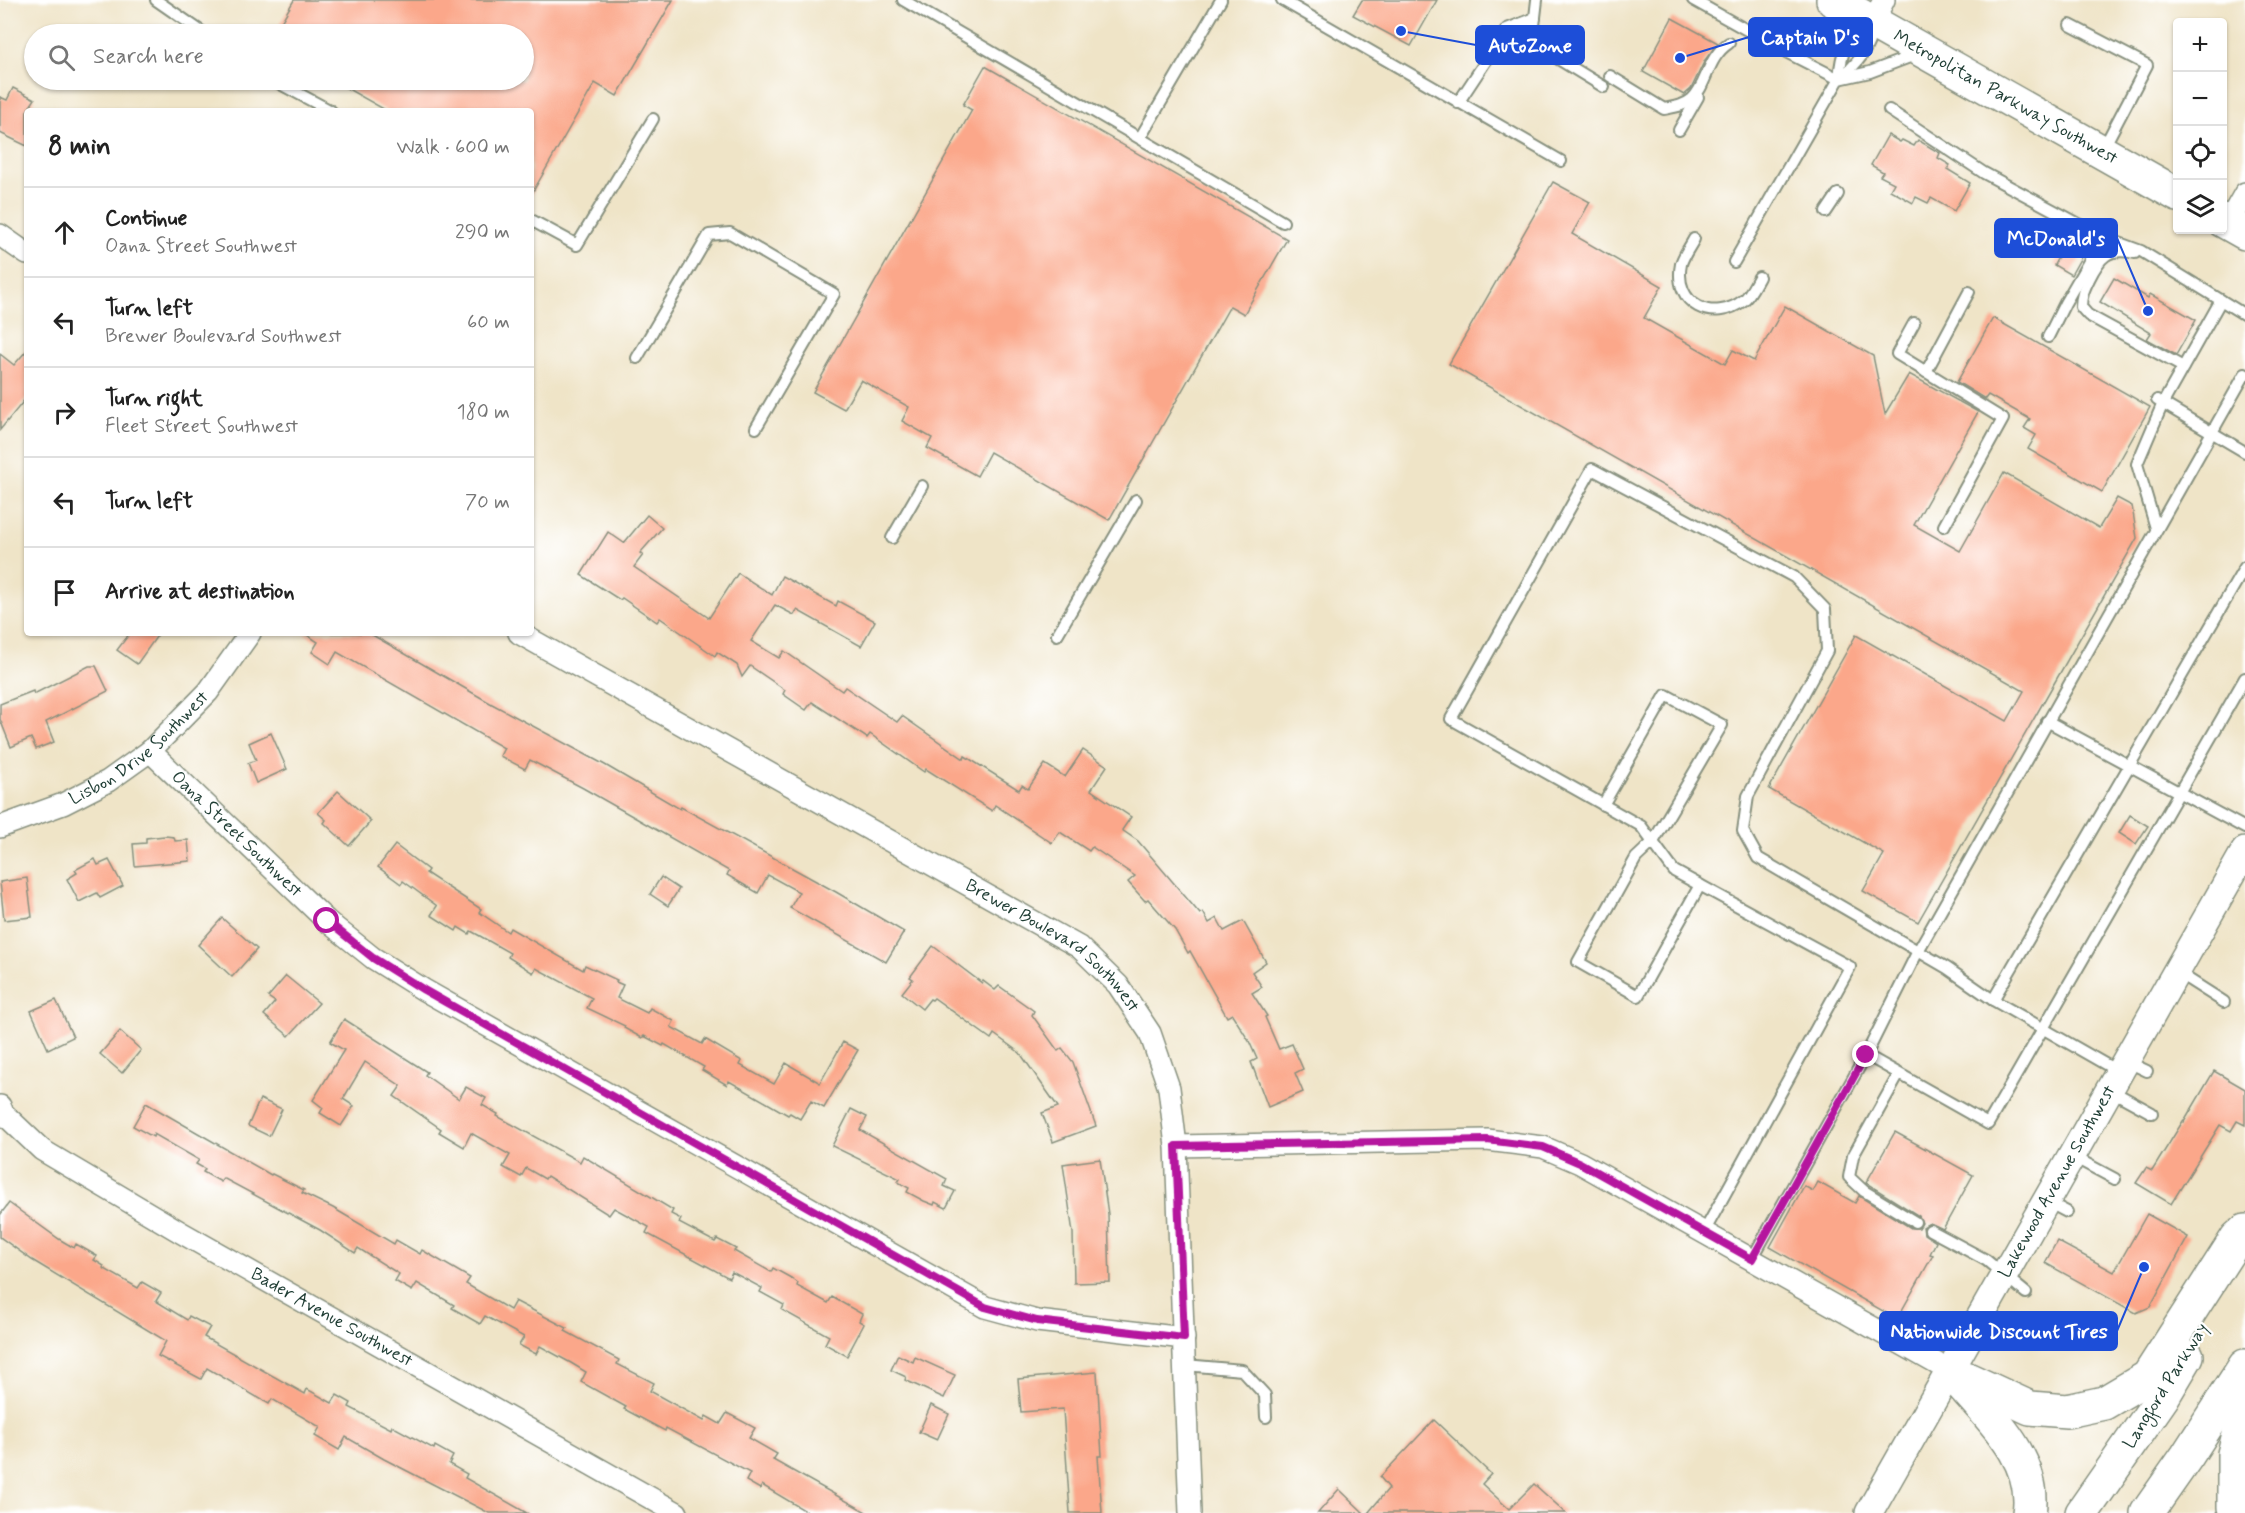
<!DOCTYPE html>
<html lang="en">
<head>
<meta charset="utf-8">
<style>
  body { margin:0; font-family:Mynerve,sans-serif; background:#f6f6f6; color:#222 }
  .controls { position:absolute; right:18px; top:18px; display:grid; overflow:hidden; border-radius:6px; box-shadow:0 2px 4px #0004 }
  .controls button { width:54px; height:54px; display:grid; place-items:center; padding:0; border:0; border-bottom:2px solid #e0e0e0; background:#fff; color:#222; font:30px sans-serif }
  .stop { position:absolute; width:18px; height:18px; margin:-14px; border:4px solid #b5179e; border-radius:50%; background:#fff }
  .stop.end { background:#b5179e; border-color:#fff; box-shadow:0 2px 6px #0008 }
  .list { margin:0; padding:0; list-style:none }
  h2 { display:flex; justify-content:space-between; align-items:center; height:78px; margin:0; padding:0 24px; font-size:26px }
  h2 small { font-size:20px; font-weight:400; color:#767676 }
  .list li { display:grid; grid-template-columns:39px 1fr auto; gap:18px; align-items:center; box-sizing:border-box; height:90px; padding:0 24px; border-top:2px solid #e0e0e0 }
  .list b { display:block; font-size:22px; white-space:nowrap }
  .list p { margin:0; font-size:20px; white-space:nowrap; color:#767676 }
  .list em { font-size:20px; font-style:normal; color:#767676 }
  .icon { flex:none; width:33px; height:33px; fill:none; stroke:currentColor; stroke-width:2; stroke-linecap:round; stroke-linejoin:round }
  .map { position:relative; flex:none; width:2245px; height:1513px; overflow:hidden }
  .search { position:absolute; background:#fff; box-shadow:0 2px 4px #0004; left:24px; top:24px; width:510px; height:66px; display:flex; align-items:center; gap:15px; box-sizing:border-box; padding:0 21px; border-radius:33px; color:#767676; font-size:22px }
  .panel { position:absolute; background:#fff; box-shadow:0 2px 4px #0004; left:24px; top:108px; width:510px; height:528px; border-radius:6px }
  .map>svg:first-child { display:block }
  .building { fill:#fba78a }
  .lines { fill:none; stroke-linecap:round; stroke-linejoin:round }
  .service-casing { stroke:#87907e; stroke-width:14 }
  .minor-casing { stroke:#87907e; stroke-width:24 }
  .tertiary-casing { stroke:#87907e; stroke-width:30 }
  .primary-casing { stroke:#87907e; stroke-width:36 }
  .motorway-casing { stroke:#87907e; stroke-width:36 }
  .service { stroke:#fff; stroke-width:10 }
  .minor { stroke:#fff; stroke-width:21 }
  .tertiary { stroke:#fff; stroke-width:27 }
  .primary { stroke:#fff; stroke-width:33 }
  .motorway { stroke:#fff; stroke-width:33 }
  .route { stroke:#b5179e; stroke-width:8 }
  .labels { text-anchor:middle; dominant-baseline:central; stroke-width:4.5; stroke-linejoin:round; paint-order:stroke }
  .street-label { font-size:18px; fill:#1f3d34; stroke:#fff }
  .leader { fill:none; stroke:#1d4ed8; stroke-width:2 }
  .callout-dot { fill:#1d4ed8; stroke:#fff; stroke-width:2 }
  .callout { fill:#1d4ed8; stroke:#1d4ed8; stroke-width:2 }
  .callout-label { font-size:20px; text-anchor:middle; font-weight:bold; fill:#fff }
</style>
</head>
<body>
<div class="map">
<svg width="2245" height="1513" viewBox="0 0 2245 1513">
  <rect width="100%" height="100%" fill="#fff"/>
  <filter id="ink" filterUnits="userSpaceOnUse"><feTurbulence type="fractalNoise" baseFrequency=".0167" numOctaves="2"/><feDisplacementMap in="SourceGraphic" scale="12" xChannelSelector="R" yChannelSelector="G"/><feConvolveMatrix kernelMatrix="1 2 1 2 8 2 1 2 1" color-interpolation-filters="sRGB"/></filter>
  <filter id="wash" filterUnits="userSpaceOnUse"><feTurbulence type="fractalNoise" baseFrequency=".008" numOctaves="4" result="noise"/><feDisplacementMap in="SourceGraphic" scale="24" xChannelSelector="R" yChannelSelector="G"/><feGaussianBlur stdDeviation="1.35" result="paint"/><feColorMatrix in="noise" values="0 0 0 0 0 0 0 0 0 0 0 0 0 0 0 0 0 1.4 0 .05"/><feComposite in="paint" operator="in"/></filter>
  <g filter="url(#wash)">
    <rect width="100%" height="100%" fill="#efe4c7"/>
    <g id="blocks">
      <!-- building -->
      <g class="building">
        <polygon points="294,0 673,0 617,96 595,83 531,195 531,111 387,111 332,80 524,80 524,34 274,34"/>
        <polygon points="1362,0 1437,0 1411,46 1353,15"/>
        <polygon points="1672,18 1718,43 1705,60 1691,89 1684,95 1643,72"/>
        <polygon points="985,66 1287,239 1244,314 1230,306 1109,520 990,452 977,476 927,448 932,438 902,421 909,407 861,380 844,409 813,392 972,110 963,105"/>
        <polygon points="13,88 35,99 27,111 27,146 0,133 0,97 7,100"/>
        <polygon points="1888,135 1900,142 1902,140 1914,146 1918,140 1938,152 1940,153 1938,158 1950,165 1947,169 1970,183 1954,211 1931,198 1928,203 1916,197 1913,203 1890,190 1894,183 1880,176 1883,172 1871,165"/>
        <polygon points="1553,182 1590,202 1572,234 1662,286 1644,318 1725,364 1733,350 1754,361 1785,306 1873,356 1885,414 1909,374 1978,412 1914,525 1960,551 2004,473 2099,528 2117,498 2132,506 2137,538 1918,922 1863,891 1884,854 1769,789 1856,635 2007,721 2024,691 1449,364"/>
        <polygon points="2067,240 2085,250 2071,275 2054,265"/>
        <polygon points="2114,278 2148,298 2150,294 2196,320 2176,355 2147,339 2151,333 2100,302"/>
        <polygon points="1993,318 2150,407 2102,492 2028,449 2036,435 2024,428 2030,419 1988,395 1985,399 1957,382"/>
        <polygon points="27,350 27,397 0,430 0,354 14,365"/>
        <polygon points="647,515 662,528 640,553 643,555 634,567 709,618 738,573 772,595 782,576 836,606 838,601 875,621 861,646 797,610 794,615 775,605 751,641 779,658 784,651 842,691 845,687 897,722 902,716 964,759 965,756 1019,790 1022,785 1028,789 1045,764 1065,777 1083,750 1107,766 1091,790 1131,817 1122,830 1138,841 1200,914 1203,912 1209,923 1217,918 1224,931 1243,921 1266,962 1252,972 1262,987 1252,993 1267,1016 1265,1017 1279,1049 1292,1044 1303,1069 1295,1073 1303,1092 1268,1107 1251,1062 1257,1059 1249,1041 1232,1014 1227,1017 1190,951 1188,953 1175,930 1148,899 1145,901 1128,882 1135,876 1092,847 1089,851 1060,832 1052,843 995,805 992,811 926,769 924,772 870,734 867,738 812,702 806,710 783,694 785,690 750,666 742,677 737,665 717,652 715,656 660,618 657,622 622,598 620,600 581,575 608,532 624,543"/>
        <polygon points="130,633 159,633 137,664 117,650"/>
        <polygon points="304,633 369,633 492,704 605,765 680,809 681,807 836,892 904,932 886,962 790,908 799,892 768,875 758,893 727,875 729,871 583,788 530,760 525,769 500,756 504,748 337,652 330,664 312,652 318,642"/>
        <polygon points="89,666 96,666 108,691 46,722 54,742 36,749 31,738 11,747 0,719 0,704 33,691 34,694"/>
        <polygon points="271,733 287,769 256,783 248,763 256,760 249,743"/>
        <polygon points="338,791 371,821 349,846 324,823 326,820 318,813"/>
        <polygon points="2130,815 2148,826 2136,844 2119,833"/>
        <polygon points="165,836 174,837 175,841 188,840 190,861 135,866 133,844 146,843 146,838"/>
        <polygon points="395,845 428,870 426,873 481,909 479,912 508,932 510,928 583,970 585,965 617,980 616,982 623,985 617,998 647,1013 650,1008 674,1021 671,1027 702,1044 705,1039 742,1061 740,1065 774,1084 786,1063 820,1083 843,1042 858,1050 824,1108 811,1101 800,1119 790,1113 788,1115 729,1081 727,1085 702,1070 704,1067 664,1044 663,1046 644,1036 642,1038 624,1028 625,1026 587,1008 592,998 536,968 533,973 508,957 510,953 480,936 471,931 469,934 458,927 456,931 431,915 437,906 403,881 401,884 378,867"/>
        <polygon points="95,859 98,865 109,860 123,886 100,898 97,893 79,902 67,879 77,873 75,870"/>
        <polygon points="661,877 679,889 668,906 650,894"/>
        <polygon points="27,878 32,917 4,920 0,882"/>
        <polygon points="222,918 257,949 232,977 198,945"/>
        <polygon points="933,946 982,983 983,981 995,990 999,986 1034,1011 1032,1015 1058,1051 1062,1048 1073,1062 1096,1126 1053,1142 1042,1113 1058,1107 1020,1053 994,1034 991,1039 934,998 932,1000 930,999 922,1009 902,993 913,979 910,977"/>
        <polygon points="286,976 319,1003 289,1036 264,1015 275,1002 268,997"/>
        <polygon points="56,1000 73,1037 48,1049 31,1011"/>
        <polygon points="344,1019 427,1072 425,1075 459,1099 466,1087 486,1098 482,1105 498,1114 497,1116 580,1162 583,1156 673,1210 671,1214 681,1219 679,1223 715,1242 717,1239 736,1249 734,1251 771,1272 773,1268 791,1278 798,1283 797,1286 828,1303 832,1297 862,1314 859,1321 864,1324 847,1356 825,1344 829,1336 782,1310 784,1305 760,1292 762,1288 732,1272 729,1278 646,1233 649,1227 614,1208 609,1215 547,1176 545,1179 526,1168 521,1177 503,1167 510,1155 471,1133 464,1147 439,1132 441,1129 394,1096 401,1086 365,1062 343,1099 354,1106 341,1126 320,1113 323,1108 313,1100 344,1050 330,1042"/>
        <polygon points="120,1031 141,1050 122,1073 100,1054"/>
        <polygon points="2214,1071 2245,1089 2245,1125 2237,1121 2231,1131 2220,1125 2171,1204 2136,1183 2146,1168 2152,1171 2183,1121 2184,1122"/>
        <polygon points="260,1099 282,1109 269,1136 248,1126"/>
        <polygon points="146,1103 271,1175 272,1174 304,1190 302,1193 333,1208 394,1244 396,1240 420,1254 422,1250 470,1278 466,1284 510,1310 515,1301 567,1328 565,1331 619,1360 617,1364 654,1383 650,1391 704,1421 706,1416 720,1424 727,1413 755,1428 749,1438 777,1454 773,1460 868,1513 809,1513 762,1485 760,1489 746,1481 750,1473 666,1428 665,1431 624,1409 626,1407 581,1382 586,1372 571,1363 540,1346 536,1354 519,1345 524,1337 485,1316 480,1324 452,1308 454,1305 417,1283 412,1291 395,1281 399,1274 358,1248 355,1253 320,1230 223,1178 221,1182 203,1172 205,1169 196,1164 199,1160 154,1134 153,1137 133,1126"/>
        <polygon points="851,1109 867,1117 860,1130 947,1179 944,1186 955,1191 946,1208 935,1202 934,1205 924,1201 907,1192 909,1188 898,1182 900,1179 832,1146"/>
        <polygon points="1895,1132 1973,1175 1943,1229 1930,1223 1923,1227 1924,1234 1936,1242 1930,1254 1933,1255 1897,1319 1770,1247 1804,1186 1813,1191 1818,1182 1855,1203 1859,1196 1911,1228 1919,1228 1922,1223 1919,1216 1866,1183"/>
        <polygon points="1100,1159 1108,1214 1110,1282 1074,1283 1073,1233 1063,1164"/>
        <polygon points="9,1203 59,1239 74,1248 76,1244 97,1256 94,1260 104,1266 103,1268 138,1288 142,1282 161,1293 156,1301 187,1320 189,1316 210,1327 204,1337 305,1394 307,1389 332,1403 337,1395 351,1403 349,1407 391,1429 392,1426 434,1449 435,1446 453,1456 449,1464 467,1474 465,1478 527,1513 489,1513 384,1459 346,1437 339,1450 315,1436 320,1427 272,1399 269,1404 207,1368 201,1379 158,1356 166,1341 32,1260 0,1237 0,1215"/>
        <polygon points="2147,1214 2188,1237 2150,1307 2136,1313 2045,1263 2057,1241 2114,1272"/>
        <polygon points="898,1355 913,1362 915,1357 955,1375 944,1398 905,1380 906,1377 891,1370"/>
        <polygon points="1097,1372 1102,1456 1098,1456 1102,1513 1070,1513 1063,1409 1021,1412 1018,1379"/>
        <polygon points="931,1405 949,1414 937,1440 919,1432"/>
        <polygon points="1434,1420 1491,1474 1482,1484 1509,1509 1534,1484 1566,1513 1368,1513 1389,1488 1380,1477"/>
        <polygon points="1339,1489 1364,1513 1318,1513"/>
      </g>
    </g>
  </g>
  <g filter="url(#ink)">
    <use href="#blocks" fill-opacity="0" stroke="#87907e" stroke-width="1.5"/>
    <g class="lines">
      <defs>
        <g id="service">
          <polyline points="156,0 205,34"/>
          <polyline points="903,0 1283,222"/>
          <polyline points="1282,0 1561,161"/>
          <polyline points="1537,0 1532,43 1604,87"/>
          <polyline points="1693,0 1786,52 1839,79 1870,72 1915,55"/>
          <polyline points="2070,25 2147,65 2103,149"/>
          <path d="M1610,76L1664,109C1674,107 1684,106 1692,99C1707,86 1707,57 1729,43"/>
          <path d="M1839,79C1841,54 1845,37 1868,24"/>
          <polyline points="273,80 331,111"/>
          <polyline points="1458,103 1507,29 1535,18"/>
          <polyline points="1889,110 1984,173 2103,237 2141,251 2245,315"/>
          <polyline points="1679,130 1698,97"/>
          <polyline points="1140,138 1221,0"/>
          <polyline points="1826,212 1838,194"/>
          <polyline points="531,220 577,245 653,119"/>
          <path d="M1694,239C1690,247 1683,256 1681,264C1673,305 1713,324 1744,300C1750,295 1755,284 1759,277"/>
          <path d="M2135,253C2107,247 2100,257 2089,279C2084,289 2081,296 2081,307L2088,315L2183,367"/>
          <path d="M1734,262L1839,79C1856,65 1870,50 1872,27"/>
          <polyline points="1914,323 1897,354 2003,419 1944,526"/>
          <polyline points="2048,337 2065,303 2103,237"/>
          <polyline points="637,358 709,235 730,233 834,294 756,428"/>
          <polyline points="1926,372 1969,292"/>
          <polyline points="2157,400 2245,452"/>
          <polyline points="2156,528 2137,464 2163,403 2221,300"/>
          <polyline points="892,538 922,486"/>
          <polyline points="1057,635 1136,500"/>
          <polyline points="2047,721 2245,828"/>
          <polyline points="1603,805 1666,695 1722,725 1653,842 1636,858 1578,962 1638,996 1700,885"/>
          <polyline points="2177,972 2224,1002"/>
          <polyline points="1993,1000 2245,567"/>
          <polyline points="1866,1055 1988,1124 2245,678"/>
          <polyline points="2126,1061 2147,1071"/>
          <polyline points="1899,1074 1853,1156 1849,1177 1864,1191 1915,1222"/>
          <polyline points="2110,1090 2152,1113"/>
          <polyline points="2072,1156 2115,1179"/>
          <polyline points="2046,1201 2067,1212"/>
          <polyline points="1930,1230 1986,1260 2026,1293"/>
          <polyline points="1704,1232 1850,967 1674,871 1641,826 1451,719 1592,469 1794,577 1825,609 1827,651 1748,796 1743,831 1758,858 1947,968 1993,1000 2119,1072"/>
          <polyline points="1752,1259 1866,1055 1918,951 2245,374"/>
          <polyline points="1185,1365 1242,1370 1265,1395 1266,1417"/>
        </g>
        <g id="minor">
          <polyline points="1873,21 1884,0"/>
          <polyline points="2228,223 2245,193"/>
          <polyline points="0,235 27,254"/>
          <path id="s1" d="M519,633L1079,947L1118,985L1150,1033L1169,1088L1176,1146L1190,1513"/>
          <path id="s2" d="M150,751L327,921L373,958L424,990L985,1307L1037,1321L1184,1338"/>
          <path id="s3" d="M0,827L63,804L108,781L150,751L208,692L250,633"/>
          <path id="s4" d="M0,1106L3,1113L42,1150L182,1233L677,1513"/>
          <polyline points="1176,1146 1487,1140 1543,1147 1580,1163 1950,1371"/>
        </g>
        <g id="tertiary">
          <path id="s5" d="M1869,1513L2245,851"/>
        </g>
        <g id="primary">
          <path id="s6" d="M1833,0L2178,195"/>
          <polyline points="2222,220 2245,233"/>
        </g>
        <g id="motorway">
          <polyline points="1950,1371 2030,1408 2067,1411 2104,1403 2148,1377 2237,1238 2245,1231"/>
          <path d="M1957,1379C1988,1416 2038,1459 2029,1513"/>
          <polyline points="2082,1513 2162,1398 2187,1356"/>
          <polyline points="2147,1513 2187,1456 2245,1366"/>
          <polyline points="2236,1513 2234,1507 2234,1454 2245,1410"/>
        </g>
      </defs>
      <!-- service casing -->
      <use href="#service" class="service-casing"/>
      <!-- minor casing -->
      <use href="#minor" class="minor-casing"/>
      <!-- tertiary casing -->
      <use href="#tertiary" class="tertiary-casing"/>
      <!-- primary casing -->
      <use href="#primary" class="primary-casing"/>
      <!-- motorway casing -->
      <use href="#motorway" class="motorway-casing"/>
      <!-- service -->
      <use href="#service" class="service"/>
      <!-- minor -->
      <use href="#minor" class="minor"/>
      <!-- tertiary -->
      <use href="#tertiary" class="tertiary"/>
      <!-- primary -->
      <use href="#primary" class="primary"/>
      <!-- motorway -->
      <use href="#motorway" class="motorway"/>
    </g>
  </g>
  <g class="lines" filter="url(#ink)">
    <!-- route -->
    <polyline class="route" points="327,921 373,958 424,990 985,1307 1037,1321 1184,1338 1176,1146 1487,1140 1543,1147 1580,1163 1752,1259 1866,1055"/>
  </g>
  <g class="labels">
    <!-- street labels -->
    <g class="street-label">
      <text stroke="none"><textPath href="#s6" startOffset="198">Metropolitan Parkway Southwest</textPath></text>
      <text stroke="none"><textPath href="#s3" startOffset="162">Lisbon Drive Southwest</textPath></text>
      <text stroke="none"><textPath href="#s2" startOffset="120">Oana Street Southwest</textPath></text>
      <text stroke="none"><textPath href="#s1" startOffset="620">Brewer Boulevard Southwest</textPath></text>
      <text stroke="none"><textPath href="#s5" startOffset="381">Lakewood Avenue Southwest</textPath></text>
      <text stroke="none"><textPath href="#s4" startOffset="396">Bader Avenue Southwest</textPath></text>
      <text transform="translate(2166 1386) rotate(-58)">Langford Parkway</text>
    </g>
  </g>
  <!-- callouts -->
  <path class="leader" d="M1680 58L1749 37M1401 31L1476 45M2148 311L2117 238M2144 1267L2117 1331"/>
  <g class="callout-dot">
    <circle cx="1680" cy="58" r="6"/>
    <circle cx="1401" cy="31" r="6"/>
    <circle cx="2148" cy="311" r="6"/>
    <circle cx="2144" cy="1267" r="6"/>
  </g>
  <g class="callout">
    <rect x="1749" y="18" width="123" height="38" rx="6"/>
    <rect x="1476" y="26" width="108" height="38" rx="6"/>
    <rect x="1995" y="219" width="122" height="38" rx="6"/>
    <rect x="1880" y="1312" width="237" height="38" rx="6"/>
  </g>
  <g class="callout-label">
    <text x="1810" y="44">Captain D's</text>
    <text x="1530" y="52">AutoZone</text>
    <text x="2056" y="245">McDonald's</text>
    <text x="1999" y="1338">Nationwide Discount Tires</text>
  </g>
</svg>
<div class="controls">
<button>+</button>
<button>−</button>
<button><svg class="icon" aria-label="locate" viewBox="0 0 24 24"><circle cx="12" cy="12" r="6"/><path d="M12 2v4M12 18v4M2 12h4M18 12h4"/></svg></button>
<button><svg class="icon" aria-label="layers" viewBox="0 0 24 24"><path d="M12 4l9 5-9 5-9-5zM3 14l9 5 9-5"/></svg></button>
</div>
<div class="stop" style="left:327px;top:921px"></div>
<div class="stop end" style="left:1866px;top:1055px"></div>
<div class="search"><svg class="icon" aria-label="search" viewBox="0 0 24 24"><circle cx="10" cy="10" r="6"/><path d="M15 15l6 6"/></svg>Search here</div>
<section class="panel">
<h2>8 min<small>Walk · 600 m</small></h2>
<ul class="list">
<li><svg class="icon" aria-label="ahead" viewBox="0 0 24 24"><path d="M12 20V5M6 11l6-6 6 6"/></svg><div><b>Continue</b><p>Oana Street Southwest</p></div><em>290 m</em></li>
<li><svg class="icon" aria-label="left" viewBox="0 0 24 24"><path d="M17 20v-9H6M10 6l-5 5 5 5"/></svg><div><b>Turn left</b><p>Brewer Boulevard Southwest</p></div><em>60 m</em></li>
<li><svg class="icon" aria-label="right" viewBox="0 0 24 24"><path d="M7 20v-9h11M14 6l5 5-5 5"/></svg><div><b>Turn right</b><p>Fleet Street Southwest</p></div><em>180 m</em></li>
<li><svg class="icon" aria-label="left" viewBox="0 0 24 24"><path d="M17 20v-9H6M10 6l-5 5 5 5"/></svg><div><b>Turn left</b></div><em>70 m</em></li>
<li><svg class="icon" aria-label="arrive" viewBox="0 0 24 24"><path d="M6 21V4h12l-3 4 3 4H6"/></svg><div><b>Arrive at destination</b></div></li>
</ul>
</section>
</div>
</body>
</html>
